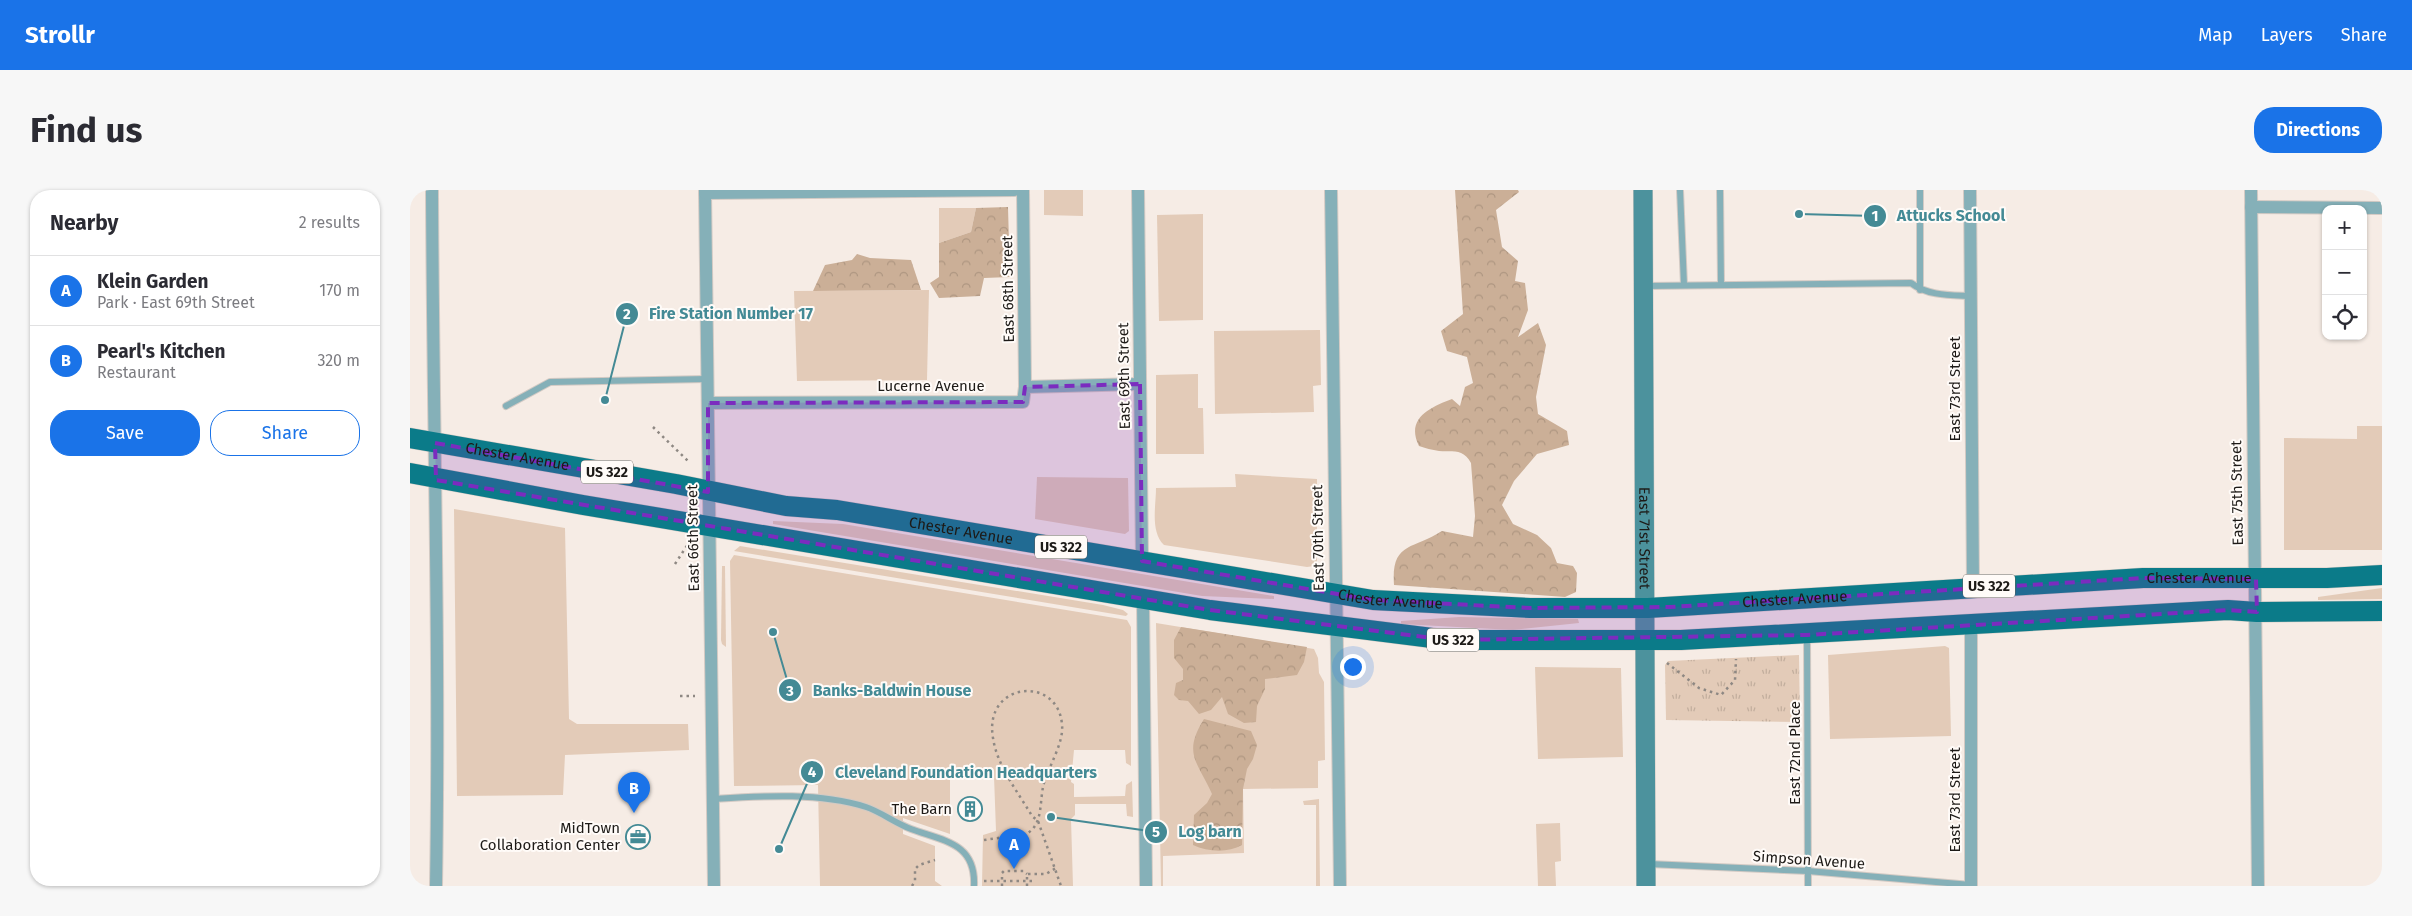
<!DOCTYPE html>
<html lang="en">
<head>
<meta charset="utf-8">
<style>
  body { margin:0; font-family:"Fira Sans",sans-serif; background:#f7f7f7; color:#2b2b33 }
  .controls { position:absolute; right:15px; top:15px; display:grid; overflow:hidden; border-radius:10px; box-shadow:0 1px 4px #0004 }
  .controls button { width:45px; height:45px; display:grid; place-items:center; padding:0; border:0; border-bottom:1px solid #e1e1e2; background:#fff; color:#2b2b33; font:25px sans-serif }
  .you { position:absolute; left:942px; top:476px; width:18px; height:18px; margin:-12px; border:4px solid #fff; border-radius:50%; background:#1a73e8; box-shadow:0 0 0 8px #1a73e833 }
  .badge { display:grid; place-items:center; width:32px; height:32px; border-radius:50%; background:#1a73e8; color:#fff; font-size:16px; font-weight:700 }
  .pin { position:absolute; translate:-50% -41px; filter:drop-shadow(0 1px 2px #0008) }
  .pin::after { content:''; position:absolute; top:26px; width:18px; height:15px; background:inherit; clip-path:polygon(0 0,100% 0,50% 100%) }
  .list { margin:0; padding:0; list-style:none }
  h2 { display:flex; justify-content:space-between; align-items:center; height:65px; margin:0; padding:0 20px; font-size:21px }
  h2 small { font-size:16px; font-weight:400; color:#7c7c81 }
  .list li { display:grid; grid-template-columns:32px 1fr auto; gap:15px; align-items:center; box-sizing:border-box; height:70px; padding:0 20px; border-top:1px solid #e1e1e2 }
  .list b { display:block; font-size:19px; white-space:nowrap }
  .list p { margin:0; font-size:16px; white-space:nowrap; color:#7c7c81 }
  .list em { font-size:16px; font-style:normal; color:#7c7c81 }
  .actions { display:flex; gap:10px; padding:15px 20px }
  .actions a { flex:1; padding:11px 0; border:1px solid #1a73e8; border-radius:20px; text-align:center; font-size:18px; color:#1a73e8 }
  .actions .main { background:#1a73e8; color:#fff }
  .icon { flex:none; width:28px; height:28px; fill:none; stroke:currentColor; stroke-width:2; stroke-linecap:round; stroke-linejoin:round }
  .map { position:relative; flex:none; width:1972px; height:696px; overflow:hidden; border-radius:20px }
  header { display:flex; align-items:center; gap:30px; box-sizing:border-box; height:70px; padding:0 25px; background:#1a73e8; color:#fff }
  header strong { font-size:24px }
  nav { display:flex; gap:28px; margin-inline-start:auto; font-size:18px }
  .intro { display:flex; align-items:center; justify-content:space-between; box-sizing:border-box; height:120px; padding:0 30px }
  h1 { margin:0; font-size:35px }
  .button { padding:12px 22px; border-radius:20px; background:#1a73e8; color:#fff; font-size:18px; font-weight:700 }
  main { display:flex; gap:30px; padding:0 30px }
  aside { flex:1; background:#fff; border-radius:20px; box-shadow:0 1px 4px #0004 }
  .map>svg:first-child { display:block }
  .green { fill:#e3cbb8 }
  .forest { fill:url(#forest-crowns) }
  .park { fill:url(#park-tufts) }
  .lines { fill:none; stroke-linecap:round; stroke-linejoin:round }
  .lane-casing { stroke:#d3cac4; stroke-width:8 }
  .street-casing { stroke:#d3cac4; stroke-width:14 }
  .secondary-casing { stroke:#d3cac4; stroke-width:20 }
  .primary-casing { stroke:#d3cac4; stroke-width:21 }
  .path { stroke:#8e8883; stroke-width:2.5; stroke-dasharray:2.5 4; stroke-linecap:butt }
  .lane { stroke:#85b0b8; stroke-width:6 }
  .street { stroke:#85b0b8; stroke-width:12 }
  .secondary { stroke:#4c929d; stroke-width:19 }
  .primary { stroke:#0b7b89; stroke-width:20 }
  .marked { fill:#7b2cbf; fill-opacity:0.2; stroke:#7b2cbf; stroke-width:4; stroke-dasharray:10 6; stroke-linejoin:round }
  .labels { text-anchor:middle; dominant-baseline:central; stroke-width:4; stroke-linejoin:round; paint-order:stroke }
  .shield { fill:#fffbf8; stroke:#615e5a; stroke-width:1 }
  .shield-label { font-size:14px; font-weight:bold; fill:#1d1a17 }
  .street-label { font-size:15px; fill:#1d1a17; stroke:#fffbf8 }
  .poi-label { font-size:15px; fill:#1d1a17; stroke:#fffbf8; text-anchor:end }
  .leader { fill:none; stroke:#448a95; stroke-width:2 }
  .callout-dot { fill:#448a95; stroke:#fffbf8; stroke-width:2 }
  .mark-label { font-size:15px; text-anchor:middle; font-weight:bold; fill:#fff }
  .callout-label { font-size:16px; text-anchor:middle; font-weight:bold; fill:#448a95; stroke:#fffbf8; stroke-width:4; stroke-linejoin:round; paint-order:stroke }
</style>
</head>
<body>
<header>
<strong>Strollr</strong>
<nav><a>Map</a><a>Layers</a><a>Share</a></nav>
</header>
<div class="intro"><h1>Find us</h1><a class="button">Directions</a></div>
<main>
<aside>
<h2>Nearby<small>2 results</small></h2>
<ul class="list">
<li><span class="badge">A</span><div><b>Klein Garden</b><p>Park · East 69th Street</p></div><em>170 m</em></li>
<li><span class="badge">B</span><div><b>Pearl's Kitchen</b><p>Restaurant</p></div><em>320 m</em></li>
</ul>
<div class="actions"><a class="main">Save</a><a>Share</a></div>
</aside>
<div class="map">
<svg width="1972" height="696" viewBox="0 0 1972 696">
  <defs>
    <pattern id="forest-crowns" width="20" height="18" patternUnits="userSpaceOnUse" patternTransform="scale(1.25)"><rect width="20" height="18" fill="#cbaf97"/><path d="M2 6a3 3 0 1 1 6 0M12 15a3 3 0 1 1 6 0" fill="none" stroke="#ae9681"/></pattern>
    <pattern id="park-tufts" width="24" height="20" patternUnits="userSpaceOnUse" patternTransform="scale(1.25)"><rect width="24" height="20" fill="#e3cbb8"/><path d="M3 7l-1-3M5 7V3M7 7l1-3M15 17l-1-3M17 17v-4M19 17l1-3" fill="none" stroke="#c2ae9d"/></pattern>
  </defs>
  <rect width="100%" height="100%" fill="#f6ece5"/>
  <!-- green -->
  <g class="green">
    <polygon points="634,0 673,0 673,26 634,25"/>
    <polygon points="529,18 566,18 561,42 529,53"/>
    <polygon points="793,24 793,130 749,131 747,25"/>
    <polygon points="519,100 517,190 387,191 384,101"/>
    <polygon points="910,140 911,195 903,196 904,222 805,224 804,141"/>
    <polygon points="788,184 788,218 793,218 794,264 746,264 746,185"/>
    <polygon points="1947,236 1972,236 1972,360 1874,360 1874,248 1947,249"/>
    <path d="M825,284L907,289V371L904,376L897,377L754,355C740,341 746,316 746,298L826,297Z"/>
    <polygon points="627,287 718,288 719,341 715,344 625,329"/>
    <polygon points="44,319 155,338 159,529 167,534 278,534 279,560 155,565 153,605 47,606"/>
    <polygon points="363,331 433,334 864,406 864,409 792,406 363,334"/>
    <polygon points="330,356 693,415 713,420 718,424 716,426 324,361"/>
    <polygon points="324,365 717,430 721,437 721,576 716,573 715,560 664,560 661,592 664,594 664,607 715,606 716,595 722,591 723,627 717,626 716,614 665,614 665,625 661,629 663,696 572,696 573,645 586,641 584,586 540,587 540,644 493,628 493,644 525,656 525,691 532,696 410,696 408,595 324,596 320,371"/>
    <polygon points="312,376 315,376 316,457 312,454 311,450"/>
    <polygon points="1972,398 1972,409 1908,410 1908,407"/>
    <polygon points="1049,427 1168,429 1169,433 1103,440 991,434 991,431"/>
    <polygon points="746,433 904,459 908,468 909,483 914,492 915,570 908,571 908,598 833,599 834,663 753,666 753,696 751,696"/>
    <polygon points="1535,456 1539,458 1541,546 1420,549 1418,465"/>
    <polygon points="1125,477 1211,478 1213,567 1128,569"/>
    <polygon points="909,609 910,696 906,696 906,615 894,615 893,611"/>
    <polygon points="1150,633 1151,671 1145,672 1146,696 1128,696 1126,634"/>
  </g>
  <!-- forest -->
  <g class="forest">
    <path d="M1045,0H1108L1109,2L1086,20L1092,57L1108,71L1105,91L1115,93L1118,120L1108,147L1128,133L1136,155L1126,207L1128,224L1157,241L1159,255L1127,264L1104,291L1092,315L1103,334L1127,345L1141,358L1147,373L1163,376L1167,383L1166,402L1155,407L984,395C981,352 1002,360 1032,341L1063,347L1065,326L1061,273C1053,258 1043,262 1029,261C1022,260 1015,258 1009,256C995,228 1021,217 1042,209L1050,216L1055,197L1063,193L1057,167L1037,161L1031,141L1053,124Z"/>
    <polygon points="598,17 600,87 574,88 570,106 529,108 520,93 529,87 529,53 561,42 566,18"/>
    <polygon points="447,64 460,68 501,70 511,100 403,101 415,75 442,70"/>
    <polygon points="771,437 897,457 894,472 887,485 855,489 855,499 847,516 846,532 834,533 818,524 812,507 801,520 789,524 778,511 769,510 764,505 766,493 773,490 773,479 764,468 764,450"/>
    <path d="M794,529L841,541L847,555L843,569L837,579L833,599L832,655C818,663 798,662 783,655L784,625L797,613L802,604C788,572 772,564 794,529Z"/>
  </g>
  <!-- park -->
  <polygon class="park" points="1389,465 1390,532 1256,530 1255,475 1258,471"/>
  <g class="lines">
    <defs>
      <g id="lane">
        <polyline points="1270,0 1274,95"/>
        <polyline points="1310,0 1311,95"/>
        <polyline points="1510,0 1510,100"/>
        <path d="M1235,96L1501,93C1518,106 1540,105 1561,106"/>
        <polyline points="96,216 140,192 297,189"/>
        <polyline points="1397,446 1398,696"/>
        <path d="M303,609C352,606 408,602 456,617C471,622 485,633 501,639C534,651 566,653 564,696"/>
        <polyline points="1239,674 1398,681 1561,695"/>
      </g>
      <g id="street">
        <path d="M22,0C23,232 30,464 26,696"/>
        <polyline points="295,0 304,696"/>
        <polyline points="613,0 615,197"/>
        <polyline points="728,0 732,371"/>
        <polyline points="921,0 930,696"/>
        <polyline points="1560,0 1563,397"/>
        <polyline points="1841,0 1848,696"/>
        <polyline points="295,3 604,0"/>
        <polyline points="1841,17 1972,18"/>
        <polyline points="298,213 613,212 615,197 730,194"/>
        <polyline points="733,409 736,696"/>
        <polyline points="1561,696 1561,435"/>
      </g>
      <g id="secondary">
        <path id="s1" d="M1233,0L1236,696"/>
      </g>
      <g id="primary">
        <path id="s2" d="M0,248L266,294L376,316L427,320L963,410L1120,418H1238L1733,388H1917L1972,385"/>
        <polyline points="0,283 173,315 800,420 1038,450 1271,450 1818,420 1847,422 1972,421"/>
      </g>
    </defs>
    <!-- lane casing -->
    <use href="#lane" class="lane-casing"/>
    <!-- street casing -->
    <use href="#street" class="street-casing"/>
    <!-- secondary casing -->
    <use href="#secondary" class="secondary-casing"/>
    <!-- primary casing -->
    <use href="#primary" class="primary-casing"/>
    <!-- path -->
    <g class="path">
      <polyline points="243,237 280,273"/>
      <polyline points="265,374 280,351"/>
      <polyline points="1257,473 1289,498 1311,505 1325,490 1326,469"/>
      <polyline points="270,506 285,506"/>
      <path d="M574,650L616,644C634,635 629,610 634,593C639,576 654,552 652,535C649,485 573,491 583,548C587,576 608,602 622,626L628,631L651,696"/>
      <polyline points="574,691 623,691"/>
      <polyline points="502,696 505,691 505,679 509,675 525,670"/>
      <polyline points="592,696 592,683 594,681 614,681 617,684"/>
      <polyline points="617,696 617,684 636,684 646,678"/>
    </g>
    <!-- lane -->
    <use href="#lane" class="lane"/>
    <!-- street -->
    <use href="#street" class="street"/>
    <!-- secondary -->
    <use href="#secondary" class="secondary"/>
    <!-- primary -->
    <use href="#primary" class="primary"/>
  </g>
  <!-- marked area -->
  <path class="marked" d="M730,194L732,371L963,410L1120,418L1260,417L1733,388L1846,389L1847,422L1818,420L1397,445L1038,450L800,420L26,290L25,253L298,302V213L613,212L615,197Z"/>
  <!-- icons -->
  <defs>
    <symbol id="building-ring" viewBox="-11 -11 22 22"><circle r="9.5" fill="#fffbf8" stroke="#448a95" stroke-width="1.5"/><path d="M-4-6H4V6H1V3H-1V6H-4ZM-2.5-4.3h1.7v1.8h-1.7ZM.8-4.3h1.7v1.8H.8ZM-2.5-1h1.7V.8h-1.7ZM.8-1h1.7V.8H.8Z" fill="#448a95"/></symbol>
    <symbol id="office-ring" viewBox="-11 -11 22 22"><circle r="9.5" fill="#fffbf8" stroke="#448a95" stroke-width="1.5"/><path d="M-6-3h4V-5.5h4V-3h4V5H-6ZM-1-4.5V-3h2v-1.5ZM-6 0V1H6V0Z" fill="#448a95"/></symbol>
  </defs>
  <g fill-rule="evenodd">
    <use href="#building-ring" x="546" y="605" width="28" height="28"/>
    <use href="#office-ring" x="214" y="633" width="28" height="28"/>
  </g>
  <g class="labels">
    <!-- shield labels -->
    <g class="shield">
      <rect x="171" y="270.5" width="52" height="23" rx="4"/>
      <rect x="625" y="345.5" width="52" height="23" rx="4"/>
      <rect x="1553" y="384.5" width="52" height="23" rx="4"/>
      <rect x="1017" y="438.5" width="52" height="23" rx="4"/>
    </g>
    <g class="shield-label">
      <text x="197" y="282">US 322</text>
      <text x="651" y="357">US 322</text>
      <text x="1579" y="396">US 322</text>
      <text x="1043" y="450">US 322</text>
    </g>
    <!-- street labels -->
    <g class="street-label">
      <text transform="translate(598 99) rotate(-91)">East 68th Street</text>
      <text transform="translate(714 186) rotate(-91)">East 69th Street</text>
      <text x="521" y="196">Lucerne Avenue</text>
      <text transform="translate(1545 199) rotate(-90)">East 73rd Street</text>
      <text stroke="none"><textPath href="#s2" startOffset="109">Chester Avenue</textPath></text>
      <text transform="translate(1827 303) rotate(-91)">East 75th Street</text>
      <text stroke="none"><textPath href="#s2" startOffset="559">Chester Avenue</textPath></text>
      <text transform="translate(283 348) rotate(-91)">East 66th Street</text>
      <text transform="translate(908 348) rotate(-91)">East 70th Street</text>
      <text stroke="none"><textPath href="#s1" startOffset="348">East 71st Street</textPath></text>
      <text stroke="none"><textPath href="#s2" startOffset="1804">Chester Avenue</textPath></text>
      <text stroke="none"><textPath href="#s2" startOffset="994">Chester Avenue</textPath></text>
      <text stroke="none"><textPath href="#s2" startOffset="1399">Chester Avenue</textPath></text>
      <text transform="translate(1385 563) rotate(-90)">East 72nd Place</text>
      <text transform="translate(1545 610) rotate(-90)">East 73rd Street</text>
      <text transform="translate(1399 670) rotate(4)">Simpson Avenue</text>
    </g>
    <!-- poi labels -->
    <g class="poi-label">
      <text x="542" y="619">The Barn</text>
      <text x="210" y="638">MidTown<tspan x="210" dy="17">Collaboration Center</tspan></text>
    </g>
  </g>
  <!-- callouts -->
  <path class="leader" d="M1389 24L1465 26M195 210L217 124M363 442L380 500M369 659L402 582M641 627L746 642"/>
  <g class="callout-dot">
    <circle cx="1389" cy="24" r="5"/>
    <circle cx="195" cy="210" r="5"/>
    <circle cx="363" cy="442" r="5"/>
    <circle cx="369" cy="659" r="5"/>
    <circle cx="641" cy="627" r="5"/>
    <circle cx="1465" cy="26" r="12"/>
    <circle cx="217" cy="124" r="12"/>
    <circle cx="380" cy="500" r="12"/>
    <circle cx="402" cy="582" r="12"/>
    <circle cx="746" cy="642" r="12"/>
  </g>
  <g class="mark-label">
    <text x="1465" y="31">1</text>
    <text x="217" y="129">2</text>
    <text x="380" y="506">3</text>
    <text x="402" y="587">4</text>
    <text x="746" y="647">5</text>
  </g>
  <g class="callout-label">
    <text x="1541" y="31">Attucks School</text>
    <text x="321" y="129">Fire Station Number 17</text>
    <text x="482" y="506">Banks-Baldwin House</text>
    <text x="556" y="588">Cleveland Foundation Headquarters</text>
    <text x="800" y="647">Log barn</text>
  </g>
</svg>
<div class="controls">
<button>+</button>
<button>−</button>
<button><svg class="icon" aria-label="locate" viewBox="0 0 24 24"><circle cx="12" cy="12" r="6"/><path d="M12 2v4M12 18v4M2 12h4M18 12h4"/></svg></button>
</div>
<div class="you"></div>
<div class="pin badge" style="left:604px;top:679px">A</div>
<div class="pin badge" style="left:224px;top:623px">B</div>
</div>
</main>
</body>
</html>
